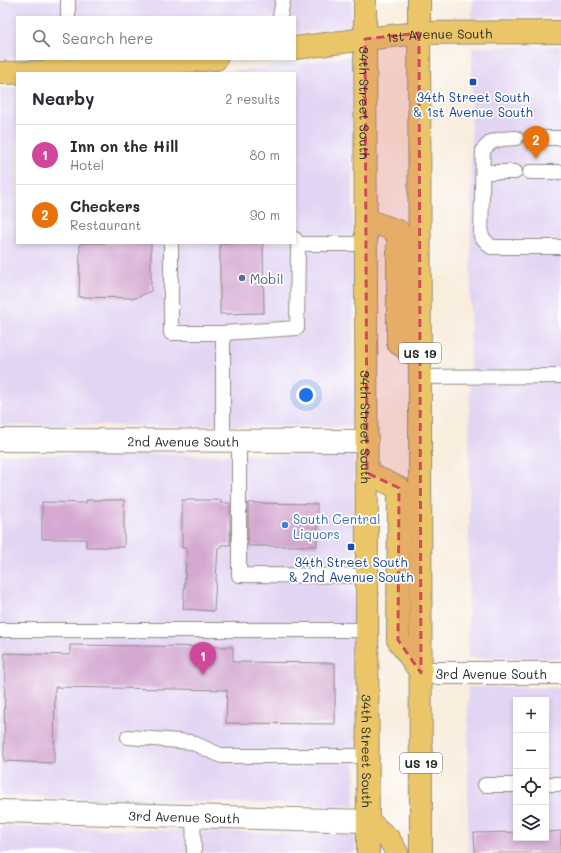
<!DOCTYPE html>
<html lang="en">
<head>
<meta charset="utf-8">
<style>
  body { margin:0; font-family:Mali,sans-serif; background:#f2f2f3; color:#2b2b33 }
  .controls { position:absolute; right:12px; bottom:12px; display:grid; overflow:hidden; border-radius:0px; box-shadow:0 2px 6px #0003 }
  .controls button { width:36px; height:36px; display:grid; place-items:center; padding:0; border:0; border-bottom:1px solid #e1e1e2; background:#fff; color:#2b2b33; font:20px sans-serif }
  .you { position:absolute; left:306px; top:395px; width:14px; height:14px; margin:-10px; border:3px solid #fff; border-radius:50%; background:#1a73e8; box-shadow:0 0 0 6px #1a73e833 }
  .badge { display:grid; place-items:center; width:26px; height:26px; border-radius:50%; background:#1a73e8; color:#fff; font-size:13px; font-weight:700 }
  .pin { position:absolute; translate:-50% -33px; filter:drop-shadow(0 1px 2px #0008) }
  .pin::after { content:''; position:absolute; top:21px; width:14px; height:12px; background:inherit; clip-path:polygon(0 0,100% 0,50% 100%) }
  .list { margin:0; padding:0; list-style:none }
  h2 { display:flex; justify-content:space-between; align-items:center; height:52px; margin:0; padding:0 16px; font-size:17px }
  h2 small { font-size:13px; font-weight:400; color:#7c7c81 }
  .list li { display:grid; grid-template-columns:26px 1fr auto; gap:12px; align-items:center; box-sizing:border-box; height:60px; padding:0 16px; border-top:1px solid #e1e1e2 }
  .list b { display:block; font-size:15px; white-space:nowrap }
  .list p { margin:0; font-size:13px; white-space:nowrap; color:#7c7c81 }
  .list em { font-size:13px; font-style:normal; color:#7c7c81 }
  .icon { flex:none; width:22px; height:22px; fill:none; stroke:currentColor; stroke-width:2; stroke-linecap:round; stroke-linejoin:round }
  .map { position:relative; flex:none; width:561px; height:853px; overflow:hidden }
  .search { position:absolute; background:#fff; box-shadow:0 2px 6px #0003; left:16px; top:16px; width:280px; height:44px; display:flex; align-items:center; gap:10px; box-sizing:border-box; padding:0 14px; border-radius:0px; color:#7c7c81; font-size:15px }
  .panel { position:absolute; background:#fff; box-shadow:0 2px 6px #0003; left:16px; top:72px; width:280px; height:172px; border-radius:0px }
  .map>svg:first-child { display:block }
  .built { fill:#e2d4f3; fill-rule:evenodd }
  .building { fill:#d4a8d1 }
  .lines { fill:none; stroke-linecap:round; stroke-linejoin:round }
  .service-casing { stroke:#928c84; stroke-width:16 }
  .minor-casing { stroke:#928c84; stroke-width:24 }
  .primary-casing { stroke:#928c84; stroke-width:24 }
  .trunk-casing { stroke:#928c84; stroke-width:24 }
  .service { stroke:#fff; stroke-width:14 }
  .minor { stroke:#fff; stroke-width:22 }
  .primary { stroke:#eac669; stroke-width:22 }
  .trunk { stroke:#eac669; stroke-width:22 }
  .marked { fill:#d1495b; fill-opacity:0.2; stroke:#d1495b; stroke-width:3; stroke-dasharray:8 5; stroke-linejoin:round }
  .transit-dot { fill:#1a4fb4; stroke:#fff; stroke-width:1.5 }
  .service-dot { fill:#5c6f8a; stroke:#fff; stroke-width:1.5 }
  .shop-dot { fill:#3f7fe0; stroke:#fff; stroke-width:1.5 }
  .labels { text-anchor:middle; dominant-baseline:central; stroke-width:3.5; stroke-linejoin:round; paint-order:stroke }
  .shield { fill:#fff; stroke:#6b6b6b; stroke-width:1 }
  .shield-label { font-size:12px; font-weight:bold; fill:#2b2b2b }
  .street-label { font-size:13px; fill:#2b2b2b; stroke:#fff }
  .transit-label { font-size:13px; fill:#164399; stroke:#fff }
  .service-label { font-size:13px; fill:#4e5e75; stroke:#fff; text-anchor:start }
  .shop-label { font-size:13px; fill:#366cbe; stroke:#fff; text-anchor:start }
</style>
</head>
<body>
<div class="map">
<svg width="561" height="853" viewBox="0 0 561 853">
  <rect width="100%" height="100%" fill="#fff"/>
  <filter id="ink" filterUnits="userSpaceOnUse"><feTurbulence type="fractalNoise" baseFrequency=".025" numOctaves="2"/><feDisplacementMap in="SourceGraphic" scale="8" xChannelSelector="R" yChannelSelector="G"/><feConvolveMatrix kernelMatrix="1 2 1 2 8 2 1 2 1" color-interpolation-filters="sRGB"/></filter>
  <filter id="wash" filterUnits="userSpaceOnUse"><feTurbulence type="fractalNoise" baseFrequency=".012" numOctaves="4" result="noise"/><feDisplacementMap in="SourceGraphic" scale="16" xChannelSelector="R" yChannelSelector="G"/><feGaussianBlur stdDeviation="0.9" result="paint"/><feColorMatrix in="noise" values="0 0 0 0 0 0 0 0 0 0 0 0 0 0 0 0 0 1.4 0 .05"/><feComposite in="paint" operator="in"/></filter>
  <g filter="url(#wash)">
    <rect width="100%" height="100%" fill="#f9edde"/>
    <!-- built -->
    <g class="built">
      <polygon points="0,0 352,0 352,26 295,34 295,17 17,17 17,58 0,59"/>
      <polygon points="472,0 561,0 561,17 472,18"/>
      <polygon points="561,46 561,658 468,658 472,47"/>
      <polygon points="352,56 354,426 0,425 0,88 17,88 17,243 295,243 295,73 222,73"/>
      <polygon points="0,454 354,455 355,806 0,796"/>
      <path d="M468,687L561,688V853H468ZM516,700H546V838H516Z"/>
      <polygon points="0,826 355,835 355,853 0,853"/>
    </g>
    <g id="blocks">
      <!-- building -->
      <g class="building">
        <polygon points="80,243 151,243 151,291 136,298 79,297"/>
        <polygon points="220,243 263,243 264,313 220,314"/>
        <polygon points="86,500 124,500 124,547 86,547 86,539 42,539 42,502 86,503"/>
        <polygon points="182,500 221,500 221,503 230,503 230,545 221,545 221,548 218,548 214,611 183,609 187,548 182,548"/>
        <polygon points="248,503 317,504 317,546 248,546"/>
        <polygon points="70,645 233,647 233,662 335,663 335,724 226,723 227,690 55,687 54,763 4,761 5,653 70,655"/>
        <polygon points="561,831 561,853 475,853 474,833 516,832 516,838 546,838 546,832"/>
      </g>
    </g>
  </g>
  <g filter="url(#ink)">
    <use href="#blocks" fill-opacity="0" stroke="#928c84" stroke-width="1"/>
    <g class="lines">
      <defs>
        <g id="service">
          <polyline points="68,0 68,17"/>
          <polyline points="280,17 283,0"/>
          <polyline points="516,138 502,139 491,142 483,150 481,236 491,247 561,247"/>
          <polyline points="530,138 561,138"/>
          <polyline points="483,172 515,172"/>
          <polyline points="530,172 561,172"/>
          <polyline points="295,239 298,244 366,244"/>
          <polyline points="171,243 171,333 223,333 223,440"/>
          <polyline points="223,333 297,328 298,244"/>
          <polyline points="420,377 561,376"/>
          <polyline points="239,440 239,575 368,576"/>
          <polyline points="0,630 368,630"/>
          <polyline points="128,737 191,742 222,756 368,756"/>
          <polyline points="546,784 561,784"/>
          <polyline points="485,785 516,785"/>
          <polyline points="193,816 194,853"/>
        </g>
        <g id="minor">
          <path id="s1" d="M0,440L367,441"/>
          <path id="s2" d="M421,673H561"/>
          <path id="s3" d="M0,811L368,821"/>
        </g>
        <g id="primary">
          <path id="s4" d="M295,48L365,39L419,33L561,32"/>
          <polyline points="0,73 42,72 216,59"/>
        </g>
        <g id="trunk">
          <path id="s5" d="M365,0L368,853"/>
          <polyline points="419,0 421,853"/>
          <polyline points="366,220 398,231 398,343 420,358"/>
          <polyline points="367,473 399,488 398,640 421,673"/>
          <polyline points="368,821 389,839 397,853"/>
        </g>
      </defs>
      <!-- service casing -->
      <use href="#service" class="service-casing"/>
      <!-- minor casing -->
      <use href="#minor" class="minor-casing"/>
      <!-- primary casing -->
      <use href="#primary" class="primary-casing"/>
      <!-- trunk casing -->
      <use href="#trunk" class="trunk-casing"/>
      <!-- service -->
      <use href="#service" class="service"/>
      <!-- minor -->
      <use href="#minor" class="minor"/>
      <!-- primary -->
      <use href="#primary" class="primary"/>
      <!-- trunk -->
      <use href="#trunk" class="trunk"/>
    </g>
  </g>
  <!-- marked area -->
  <path class="marked" d="M419,33L421,673L398,640L399,488L367,473L365,39Z"/>
  <!-- markers -->
  <g class="transit-dot">
    <rect x="469" y="78" width="8" height="8" rx="2"/>
    <rect x="347" y="543" width="8" height="8" rx="2"/>
  </g>
  <circle class="service-dot" cx="242" cy="278" r="4"/>
  <circle class="shop-dot" cx="285" cy="525" r="4"/>
  <g class="labels">
    <!-- shield labels -->
    <g class="shield">
      <rect x="399" y="343" width="42" height="20" rx="3"/>
      <rect x="400" y="753" width="42" height="20" rx="3"/>
    </g>
    <g class="shield-label">
      <text x="420" y="353">US 19</text>
      <text x="421" y="763">US 19</text>
    </g>
    <!-- street labels -->
    <g class="street-label">
      <text stroke="none"><textPath href="#s4" startOffset="145">1st Avenue South</textPath></text>
      <text stroke="none"><textPath href="#s5" startOffset="103">34th Street South</textPath></text>
      <text stroke="none"><textPath href="#s5" startOffset="427">34th Street South</textPath></text>
      <text stroke="none"><textPath href="#s1" startOffset="183">2nd Avenue South</textPath></text>
      <text stroke="none"><textPath href="#s2" startOffset="70">3rd Avenue South</textPath></text>
      <text stroke="none"><textPath href="#s5" startOffset="751">34th Street South</textPath></text>
      <text stroke="none"><textPath href="#s3" startOffset="184">3rd Avenue South</textPath></text>
    </g>
    <!-- transit labels -->
    <g class="transit-label">
      <text x="473" y="96">34th Street South<tspan x="473" dy="15">&amp; 1st Avenue South</tspan></text>
      <text x="351" y="561">34th Street South<tspan x="351" dy="15">&amp; 2nd Avenue South</tspan></text>
    </g>
    <!-- service labels -->
    <g class="service-label">
      <text x="250" y="278">Mobil</text>
    </g>
    <!-- shop labels -->
    <g class="shop-label">
      <text x="293" y="518">South Central<tspan x="293" dy="15">Liquors</tspan></text>
    </g>
  </g>
</svg>
<div class="controls">
<button>+</button>
<button>−</button>
<button><svg class="icon" aria-label="locate" viewBox="0 0 24 24"><circle cx="12" cy="12" r="6"/><path d="M12 2v4M12 18v4M2 12h4M18 12h4"/></svg></button>
<button><svg class="icon" aria-label="layers" viewBox="0 0 24 24"><path d="M12 4l9 5-9 5-9-5zM3 14l9 5 9-5"/></svg></button>
</div>
<div class="you"></div>
<div class="pin badge" style="left:203px;top:675px;background:#d1479c">1</div>
<div class="pin badge" style="left:536px;top:159px;background:#e8710a">2</div>
<div class="search"><svg class="icon" aria-label="search" viewBox="0 0 24 24"><circle cx="10" cy="10" r="6"/><path d="M15 15l6 6"/></svg>Search here</div>
<section class="panel">
<h2>Nearby<small>2 results</small></h2>
<ul class="list">
<li><span class="badge" style="background:#d1479c">1</span><div><b>Inn on the Hill</b><p>Hotel</p></div><em>80 m</em></li>
<li><span class="badge" style="background:#e8710a">2</span><div><b>Checkers</b><p>Restaurant</p></div><em>90 m</em></li>
</ul>
</section>
</div>
</body>
</html>
